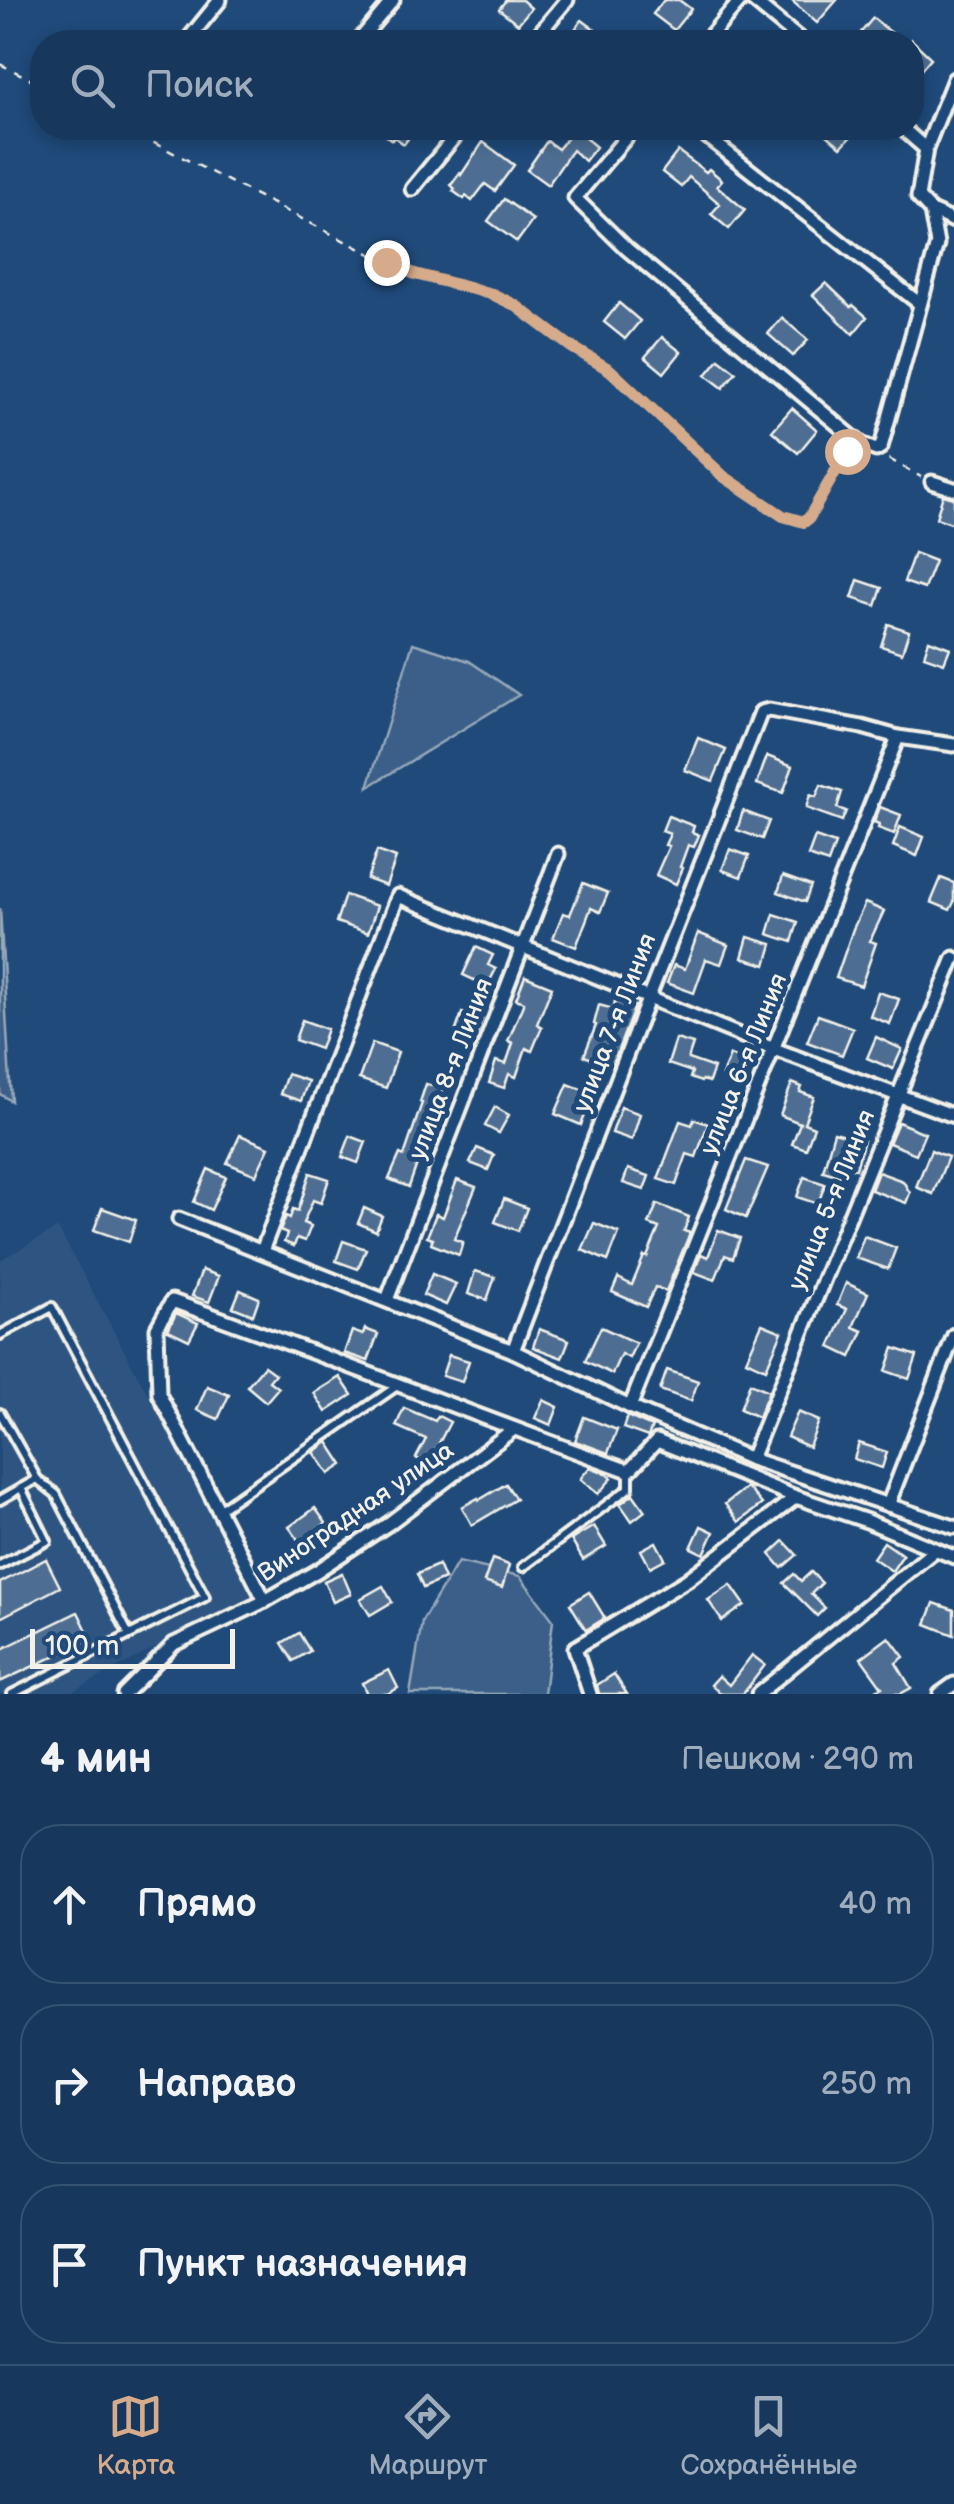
<!DOCTYPE html>
<html lang="ru">
<head>
<meta charset="utf-8">
<style>
  body { margin:0; font-family:"Balsamiq Sans",sans-serif; background:#244365; color:#f1f3f6 }
  .scale { position:absolute; left:30px; bottom:25px; width:205px; box-sizing:border-box; padding-left:10px; border:5px solid #f4f1e8; border-top:0; font-size:28px; line-height:35px; white-space:nowrap; color:#f4f1e8; -webkit-text-stroke:8px #1f4a7a; paint-order:stroke }
  .stop { position:absolute; width:30px; height:30px; margin:-22px; border:8px solid #d6ab8b; border-radius:50%; background:#fff }
  .stop.end { background:#d6ab8b; border-color:#fff; box-shadow:0 2px 10px #0008 }
  .list { margin:0; padding:0; list-style:none }
  h2 { display:flex; justify-content:space-between; align-items:center; height:130px; margin:0; padding:0 40px; font-size:42px }
  h2 small { font-size:32px; font-weight:400; color:#9eacbb }
  .list li { display:grid; grid-template-columns:65px 1fr auto; gap:30px; align-items:center; box-sizing:border-box; height:160px; margin:0 20px 20px; padding:0 20px; border:2px solid #365272; border-radius:40px }
  .list b { display:block; font-size:38px; white-space:nowrap }
  .list em { font-size:32px; font-style:normal; color:#9eacbb }
  .icon { flex:none; width:55px; height:55px; fill:none; stroke:currentColor; stroke-width:2; stroke-linecap:round; stroke-linejoin:round }
  .map { position:relative; flex:none; width:954px; height:1694px; overflow:hidden }
  .search { position:absolute; background:#17385c; box-shadow:0 5px 15px #0003; left:30px; right:30px; top:30px; height:110px; display:flex; align-items:center; gap:25px; box-sizing:border-box; padding:0 35px; border-radius:40px; color:#9eacbb; font-size:38px }
  .sheet { height:670px; background:#17385c }
  nav { display:flex; justify-content:space-around; align-items:center; box-sizing:border-box; height:140px; border-top:2px solid #365272; background:#17385c; font-size:28px; color:#9eacbb }
  nav a { display:grid; justify-items:center; gap:5px }
  nav .on { color:#d6ab8b }
  .map>svg:first-child { display:block }
  .built { fill:#2d5581 }
  .green { fill:#3a5f88; stroke:#97a8b8; stroke-width:2.5 }
  .building { fill:#4d6e92; stroke:#f4f1e8; stroke-width:2.5 }
  .lines { fill:none; stroke-linecap:round; stroke-linejoin:round }
  .service-casing { stroke:#f4f1e8; stroke-width:14 }
  .minor-casing { stroke:#f4f1e8; stroke-width:19 }
  .path { stroke:#f4f1e8; stroke-width:2.5; stroke-dasharray:8 8; stroke-linecap:butt }
  .service { stroke:#1f4a7a; stroke-width:6 }
  .minor { stroke:#1f4a7a; stroke-width:11 }
  .route { stroke:#d6ab8b; stroke-width:12 }
  .labels { text-anchor:middle; dominant-baseline:central; stroke-width:10; stroke-linejoin:round; paint-order:stroke }
  .street-label { font-size:25px; fill:#f4f1e8; stroke:#1f4a7a }
</style>
</head>
<body>
<div class="map">
<svg width="954" height="1694" viewBox="0 0 954 1694">
  <rect width="100%" height="100%" fill="#1f4a7a"/>
  <filter id="ink" filterUnits="userSpaceOnUse"><feTurbulence type="fractalNoise" baseFrequency=".01" numOctaves="2"/><feDisplacementMap in="SourceGraphic" scale="20" xChannelSelector="R" yChannelSelector="G"/><feConvolveMatrix kernelMatrix="1 2 1 2 8 2 1 2 1" color-interpolation-filters="sRGB"/></filter>
  <g filter="url(#ink)">
    <!-- built -->
    <polygon class="built" points="58,1228 252,1587 249,1598 68,1694 0,1694 0,1260"/>
    <!-- green -->
    <g class="green">
      <polygon points="413,643 469,661 519,695 368,787"/>
      <polygon points="0,908 11,1101 0,1094"/>
      <polygon points="458,1562 520,1576 553,1620 544,1694 410,1694 422,1621"/>
    </g>
    <!-- building -->
    <g class="building">
      <polygon points="506,0 522,0 531,8 518,24 499,9"/>
      <polygon points="664,0 679,0 691,9 674,30 653,14"/>
      <polygon points="791,0 837,0 817,23"/>
      <polygon points="873,18 903,42 866,42 858,36"/>
      <polygon points="582,20 612,42 577,42 569,37"/>
      <polygon points="912,40 931,58 912,80"/>
      <polygon points="375,128 416,128 404,144 394,137 392,140"/>
      <polygon points="831,128 859,128 841,147 826,134"/>
      <polygon points="575,129 596,147 585,161 572,150 548,185 527,170 547,141 558,149"/>
      <polygon points="483,142 514,165 495,191 485,184 472,201 466,196 464,199 453,191 455,189 451,185 460,173 461,175"/>
      <polygon points="678,151 706,172 709,169 722,180 717,186 745,210 729,229 711,214 720,204 689,177 681,187 662,172"/>
      <polygon points="504,199 533,220 517,242 488,221"/>
      <polygon points="826,283 851,307 853,305 867,317 853,334 813,295"/>
      <polygon points="619,303 640,321 625,339 604,322"/>
      <polygon points="782,318 808,340 793,356 768,334"/>
      <polygon points="662,337 681,352 664,373 645,357"/>
      <polygon points="719,359 736,372 723,388 706,375"/>
      <polygon points="792,408 817,430 798,453 772,431"/>
      <polygon points="943,495 954,498 954,524 936,518"/>
      <polygon points="914,553 935,561 924,589 904,582"/>
      <polygon points="858,580 882,588 876,606 852,598"/>
      <polygon points="888,624 909,631 902,653 881,646"/>
      <polygon points="929,640 950,648 944,663 924,656"/>
      <polygon points="698,738 726,750 713,781 685,770"/>
      <polygon points="767,756 793,766 783,793 757,784"/>
      <polygon points="821,785 842,792 837,808 846,811 842,821 806,808 810,795 816,797"/>
      <polygon points="880,807 901,815 894,834 878,828 879,824 874,822"/>
      <polygon points="743,811 769,821 762,839 737,830"/>
      <polygon points="668,816 694,826 692,832 699,835 694,847 688,845 680,867 683,868 676,884 656,875 669,846 665,845 670,834 662,831"/>
      <polygon points="900,827 924,837 917,856 893,846"/>
      <polygon points="815,837 835,844 828,863 808,856"/>
      <polygon points="730,849 749,856 741,877 722,870"/>
      <polygon points="377,851 396,858 386,886 367,879"/>
      <polygon points="783,876 811,886 805,902 778,892"/>
      <polygon points="941,878 954,883 954,902 950,910 931,902"/>
      <polygon points="583,883 608,893 600,912 591,908 576,947 553,938 563,913 570,915"/>
      <polygon points="345,895 377,906 368,933 336,922"/>
      <polygon points="865,903 884,911 870,941 876,943 861,986 836,978 853,929"/>
      <polygon points="774,914 798,922 792,942 768,934"/>
      <polygon points="698,933 728,945 721,964 706,959 694,993 667,983 674,965 685,969"/>
      <polygon points="748,937 772,944 766,965 742,958"/>
      <polygon points="476,947 493,955 488,965 496,969 487,986 463,975"/>
      <polygon points="525,976 552,987 537,1024 542,1027 532,1051 526,1048 516,1077 509,1074 504,1088 489,1083 496,1061 506,1064 513,1043 508,1041 524,1002 516,999"/>
      <polygon points="878,992 899,999 890,1024 870,1016"/>
      <polygon points="615,1001 635,1006 612,1066 584,1056 596,1025 594,1024 599,1005 613,1009"/>
      <polygon points="462,1013 482,1020 476,1037 456,1030"/>
      <polygon points="818,1015 853,1028 842,1055 807,1042"/>
      <polygon points="302,1020 327,1029 320,1049 295,1040"/>
      <polygon points="876,1037 902,1049 893,1069 867,1058"/>
      <polygon points="676,1039 693,1044 688,1059 714,1068 709,1082 702,1080 701,1082 690,1078 692,1072 668,1064"/>
      <polygon points="372,1043 398,1052 386,1088 359,1079"/>
      <polygon points="730,1055 750,1063 741,1083 722,1075"/>
      <polygon points="287,1074 308,1081 301,1101 280,1094"/>
      <polygon points="792,1083 802,1087 800,1092 814,1097 804,1123 814,1127 806,1149 792,1144 800,1123 780,1115"/>
      <polygon points="426,1084 443,1089 409,1187 389,1179 400,1154 404,1156 422,1103 420,1102"/>
      <polygon points="568,1084 594,1094 581,1125 555,1114"/>
      <polygon points="495,1107 509,1115 499,1133 485,1126"/>
      <polygon points="621,1107 640,1114 632,1140 612,1133"/>
      <polygon points="694,1119 708,1124 696,1157 687,1154 676,1185 658,1179 680,1121 692,1125"/>
      <polygon points="898,1122 925,1133 916,1154 889,1143"/>
      <polygon points="834,1132 864,1140 856,1169 849,1167 846,1178 823,1171"/>
      <polygon points="240,1135 269,1147 256,1175 227,1163"/>
      <polygon points="350,1136 366,1142 358,1163 342,1157"/>
      <polygon points="477,1148 494,1155 488,1170 470,1163"/>
      <polygon points="931,1150 948,1157 933,1194 916,1187"/>
      <polygon points="746,1160 768,1167 746,1218 726,1209"/>
      <polygon points="208,1169 226,1177 211,1210 194,1202"/>
      <polygon points="628,1169 649,1176 644,1190 623,1183"/>
      <polygon points="878,1172 903,1181 910,1193 906,1203 871,1190"/>
      <polygon points="310,1173 329,1179 321,1203 313,1200 303,1223 311,1226 305,1241 297,1238 294,1246 284,1242 287,1234 280,1231 286,1216 290,1218 293,1209 298,1211"/>
      <polygon points="804,1177 825,1184 818,1204 797,1197"/>
      <polygon points="457,1180 476,1187 454,1239 463,1242 459,1255 431,1244 433,1239 427,1237 436,1214 443,1217"/>
      <polygon points="504,1199 527,1208 518,1231 495,1222"/>
      <polygon points="657,1204 689,1217 684,1231 690,1233 666,1291 655,1287 646,1307 612,1292 618,1278 632,1285 644,1256 647,1257 659,1228 649,1224"/>
      <polygon points="102,1208 136,1220 129,1242 94,1230"/>
      <polygon points="364,1208 382,1216 376,1231 358,1223"/>
      <polygon points="594,1223 619,1233 608,1261 582,1250"/>
      <polygon points="718,1230 740,1238 733,1258 725,1255 715,1280 694,1272 701,1254 708,1257"/>
      <polygon points="864,1236 896,1248 888,1269 856,1258"/>
      <polygon points="343,1241 366,1249 358,1269 336,1261"/>
      <polygon points="202,1270 219,1276 209,1302 192,1296"/>
      <polygon points="475,1271 495,1277 487,1300 468,1294"/>
      <polygon points="432,1274 456,1284 446,1305 423,1295"/>
      <polygon points="846,1283 868,1293 853,1327 863,1331 851,1357 830,1347 847,1309 837,1305"/>
      <polygon points="240,1290 259,1298 253,1315 233,1307"/>
      <polygon points="176,1313 198,1323 189,1340 168,1330"/>
      <polygon points="762,1324 782,1332 766,1369 746,1360"/>
      <polygon points="601,1327 636,1343 629,1358 621,1354 612,1374 585,1361"/>
      <polygon points="365,1329 378,1334 368,1361 344,1353 352,1331 363,1335"/>
      <polygon points="539,1329 569,1340 562,1358 533,1347"/>
      <polygon points="894,1348 917,1356 909,1379 886,1371"/>
      <polygon points="449,1355 469,1361 462,1382 442,1376"/>
      <polygon points="264,1366 275,1374 269,1381 278,1388 266,1402 247,1386"/>
      <polygon points="667,1370 698,1381 691,1401 660,1390"/>
      <polygon points="340,1377 352,1395 326,1412 314,1393"/>
      <polygon points="750,1383 769,1391 758,1417 740,1409"/>
      <polygon points="207,1386 229,1395 218,1419 197,1410"/>
      <polygon points="543,1400 558,1407 551,1425 535,1418"/>
      <polygon points="404,1408 435,1421 438,1416 450,1422 428,1464 416,1458 426,1439 396,1426"/>
      <polygon points="798,1412 819,1421 809,1447 787,1437"/>
      <polygon points="627,1416 652,1427 648,1437 623,1428"/>
      <polygon points="584,1417 617,1430 608,1453 575,1441"/>
      <polygon points="328,1442 343,1465 329,1474 314,1452"/>
      <polygon points="859,1443 887,1452 882,1468 854,1459"/>
      <polygon points="590,1467 606,1473 612,1478 598,1494 580,1479"/>
      <polygon points="506,1484 516,1499 472,1525 462,1507 478,1498 479,1500"/>
      <polygon points="747,1487 762,1504 739,1522 725,1504"/>
      <polygon points="633,1494 645,1511 632,1521 620,1504"/>
      <polygon points="315,1508 326,1523 300,1542 289,1527"/>
      <polygon points="594,1526 606,1546 583,1560 571,1540"/>
      <polygon points="701,1526 714,1532 704,1554 691,1548"/>
      <polygon points="784,1541 797,1555 782,1568 770,1554"/>
      <polygon points="656,1542 665,1559 650,1567 641,1550"/>
      <polygon points="884,1542 903,1555 892,1571 873,1558"/>
      <polygon points="46,1559 60,1587 0,1618 0,1583"/>
      <polygon points="492,1559 509,1565 502,1588 484,1582"/>
      <polygon points="438,1565 444,1579 423,1588 417,1574"/>
      <polygon points="811,1572 822,1583 811,1594 825,1608 817,1616 784,1583 794,1574 801,1581"/>
      <polygon points="342,1573 351,1594 333,1602 324,1581"/>
      <polygon points="731,1585 745,1605 722,1621 708,1600"/>
      <polygon points="383,1586 392,1602 370,1615 360,1599"/>
      <polygon points="589,1592 605,1618 586,1630 570,1604"/>
      <polygon points="934,1603 954,1610 954,1635 926,1624"/>
      <polygon points="78,1612 91,1639 0,1682 0,1650"/>
      <polygon points="299,1633 310,1651 293,1661 282,1643"/>
      <polygon points="889,1637 904,1657 896,1663 911,1688 900,1694 868,1694 882,1687 861,1658"/>
      <polygon points="752,1655 765,1665 743,1694 721,1694 711,1685 719,1676 729,1685"/>
      <polygon points="389,1670 398,1688 387,1694 367,1694 362,1683"/>
      <polygon points="614,1674 627,1694 599,1694 597,1685"/>
    </g>
    <g class="lines">
      <defs>
        <g id="service">
          <polyline points="0,1335 52,1307 205,1597 12,1694"/>
          <polyline points="0,1413 37,1479 56,1494 129,1635"/>
          <polyline points="0,1500 37,1479"/>
          <polyline points="220,1509 397,1386"/>
          <polyline points="0,1565 47,1541 21,1488"/>
          <polyline points="523,1567 629,1488 629,1472"/>
        </g>
        <g id="minor">
          <polyline points="752,0 803,42"/>
          <polyline points="186,42 220,0"/>
          <polyline points="358,42 393,0"/>
          <polyline points="532,42 567,0"/>
          <polyline points="705,42 741,0"/>
          <polyline points="634,128 575,198 627,249 861,444 876,450 881,447 937,244 931,211 918,197 926,149 954,79"/>
          <polyline points="696,128 920,304"/>
          <polyline points="902,128 926,149"/>
          <polyline points="412,189 462,128"/>
          <polyline points="931,211 954,221"/>
          <polyline points="932,482 954,489"/>
          <polyline points="179,1219 513,1351 630,1407 751,1459 954,1527"/>
          <polyline points="262,1251 398,896 774,1049 954,1116"/>
          <polyline points="387,1300 558,854"/>
          <polyline points="513,1351 648,999 761,712 769,710 862,727 898,737 954,745"/>
          <polyline points="630,1407 898,737"/>
          <polyline points="751,1459 954,958"/>
          <polyline points="888,1505 954,1335"/>
          <path d="M265,1601L159,1394L157,1328L172,1301C325,1355 476,1416 629,1471L657,1441L796,1497L867,1521L954,1557"/>
          <polyline points="124,1694 174,1644 265,1601 317,1571 388,1524 514,1429"/>
          <polyline points="590,1694 575,1648 687,1580 796,1497"/>
          <polyline points="758,1694 935,1550"/>
          <polyline points="940,1694 954,1684"/>
        </g>
      </defs>
      <!-- service casing -->
      <use href="#service" class="service-casing"/>
      <!-- minor casing -->
      <use href="#minor" class="minor-casing"/>
      <!-- path -->
      <g class="path">
        <polyline points="0,64 42,85"/>
        <polyline points="125,128 386,262 415,274 493,294 515,305 570,347 610,370 723,476 783,516 804,523 809,518 847,451"/>
        <polyline points="889,459 921,477"/>
      </g>
      <!-- service -->
      <use href="#service" class="service"/>
      <!-- minor -->
      <use href="#minor" class="minor"/>
    </g>
  </g>
  <g class="lines" filter="url(#ink)">
    <!-- route -->
    <polyline class="route" points="386,262 415,274 492,294 515,305 570,346 610,370 723,476 783,516 804,522 809,518 847,451"/>
  </g>
  <g class="labels">
    <!-- street labels -->
    <g class="street-label">
      <text transform="translate(615 1023) rotate(-69)">улица 7-я Линия</text>
      <text transform="translate(744 1064) rotate(-68)">улица 6-я Линия</text>
      <text transform="translate(451 1069) rotate(-69)">улица 8-я Линия</text>
      <text transform="translate(832 1200) rotate(-68)">улица 5-я Линия</text>
      <text transform="translate(356 1512) rotate(-34)">Виноградная улица</text>
    </g>
  </g>
</svg>
<div class="scale">100 m</div>
<div class="stop" style="left:847px;top:451px"></div>
<div class="stop end" style="left:386px;top:262px"></div>
<div class="search"><svg class="icon" aria-label="search" viewBox="0 0 24 24"><circle cx="10" cy="10" r="6"/><path d="M15 15l6 6"/></svg>Поиск</div>
</div>
<section class="sheet">
<h2>4 мин<small>Пешком · 290 m</small></h2>
<ul class="list">
<li><svg class="icon" aria-label="ahead" viewBox="0 0 24 24"><path d="M12 20V5M6 11l6-6 6 6"/></svg><div><b>Прямо</b></div><em>40 m</em></li>
<li><svg class="icon" aria-label="right" viewBox="0 0 24 24"><path d="M7 20v-9h11M14 6l5 5-5 5"/></svg><div><b>Направо</b></div><em>250 m</em></li>
<li><svg class="icon" aria-label="arrive" viewBox="0 0 24 24"><path d="M6 21V4h12l-3 4 3 4H6"/></svg><div><b>Пункт назначения</b></div></li>
</ul>
</section>
<nav>
<a class="on"><svg class="icon" aria-label="map" viewBox="0 0 24 24"><path d="M3 6l6-2 6 2 6-2v14l-6 2-6-2-6 2zM9 4v14M15 6v14"/></svg>Карта</a>
<a><svg class="icon" aria-label="directions" viewBox="0 0 24 24"><path d="M12 3l9 9-9 9-9-9zM9 14v-3h6M13 9l2 2-2 2"/></svg>Маршрут</a>
<a><svg class="icon" aria-label="saved" viewBox="0 0 24 24"><path d="M7 4h10v16l-5-4-5 4z"/></svg>Сохранённые</a>
</nav>
</body>
</html>
